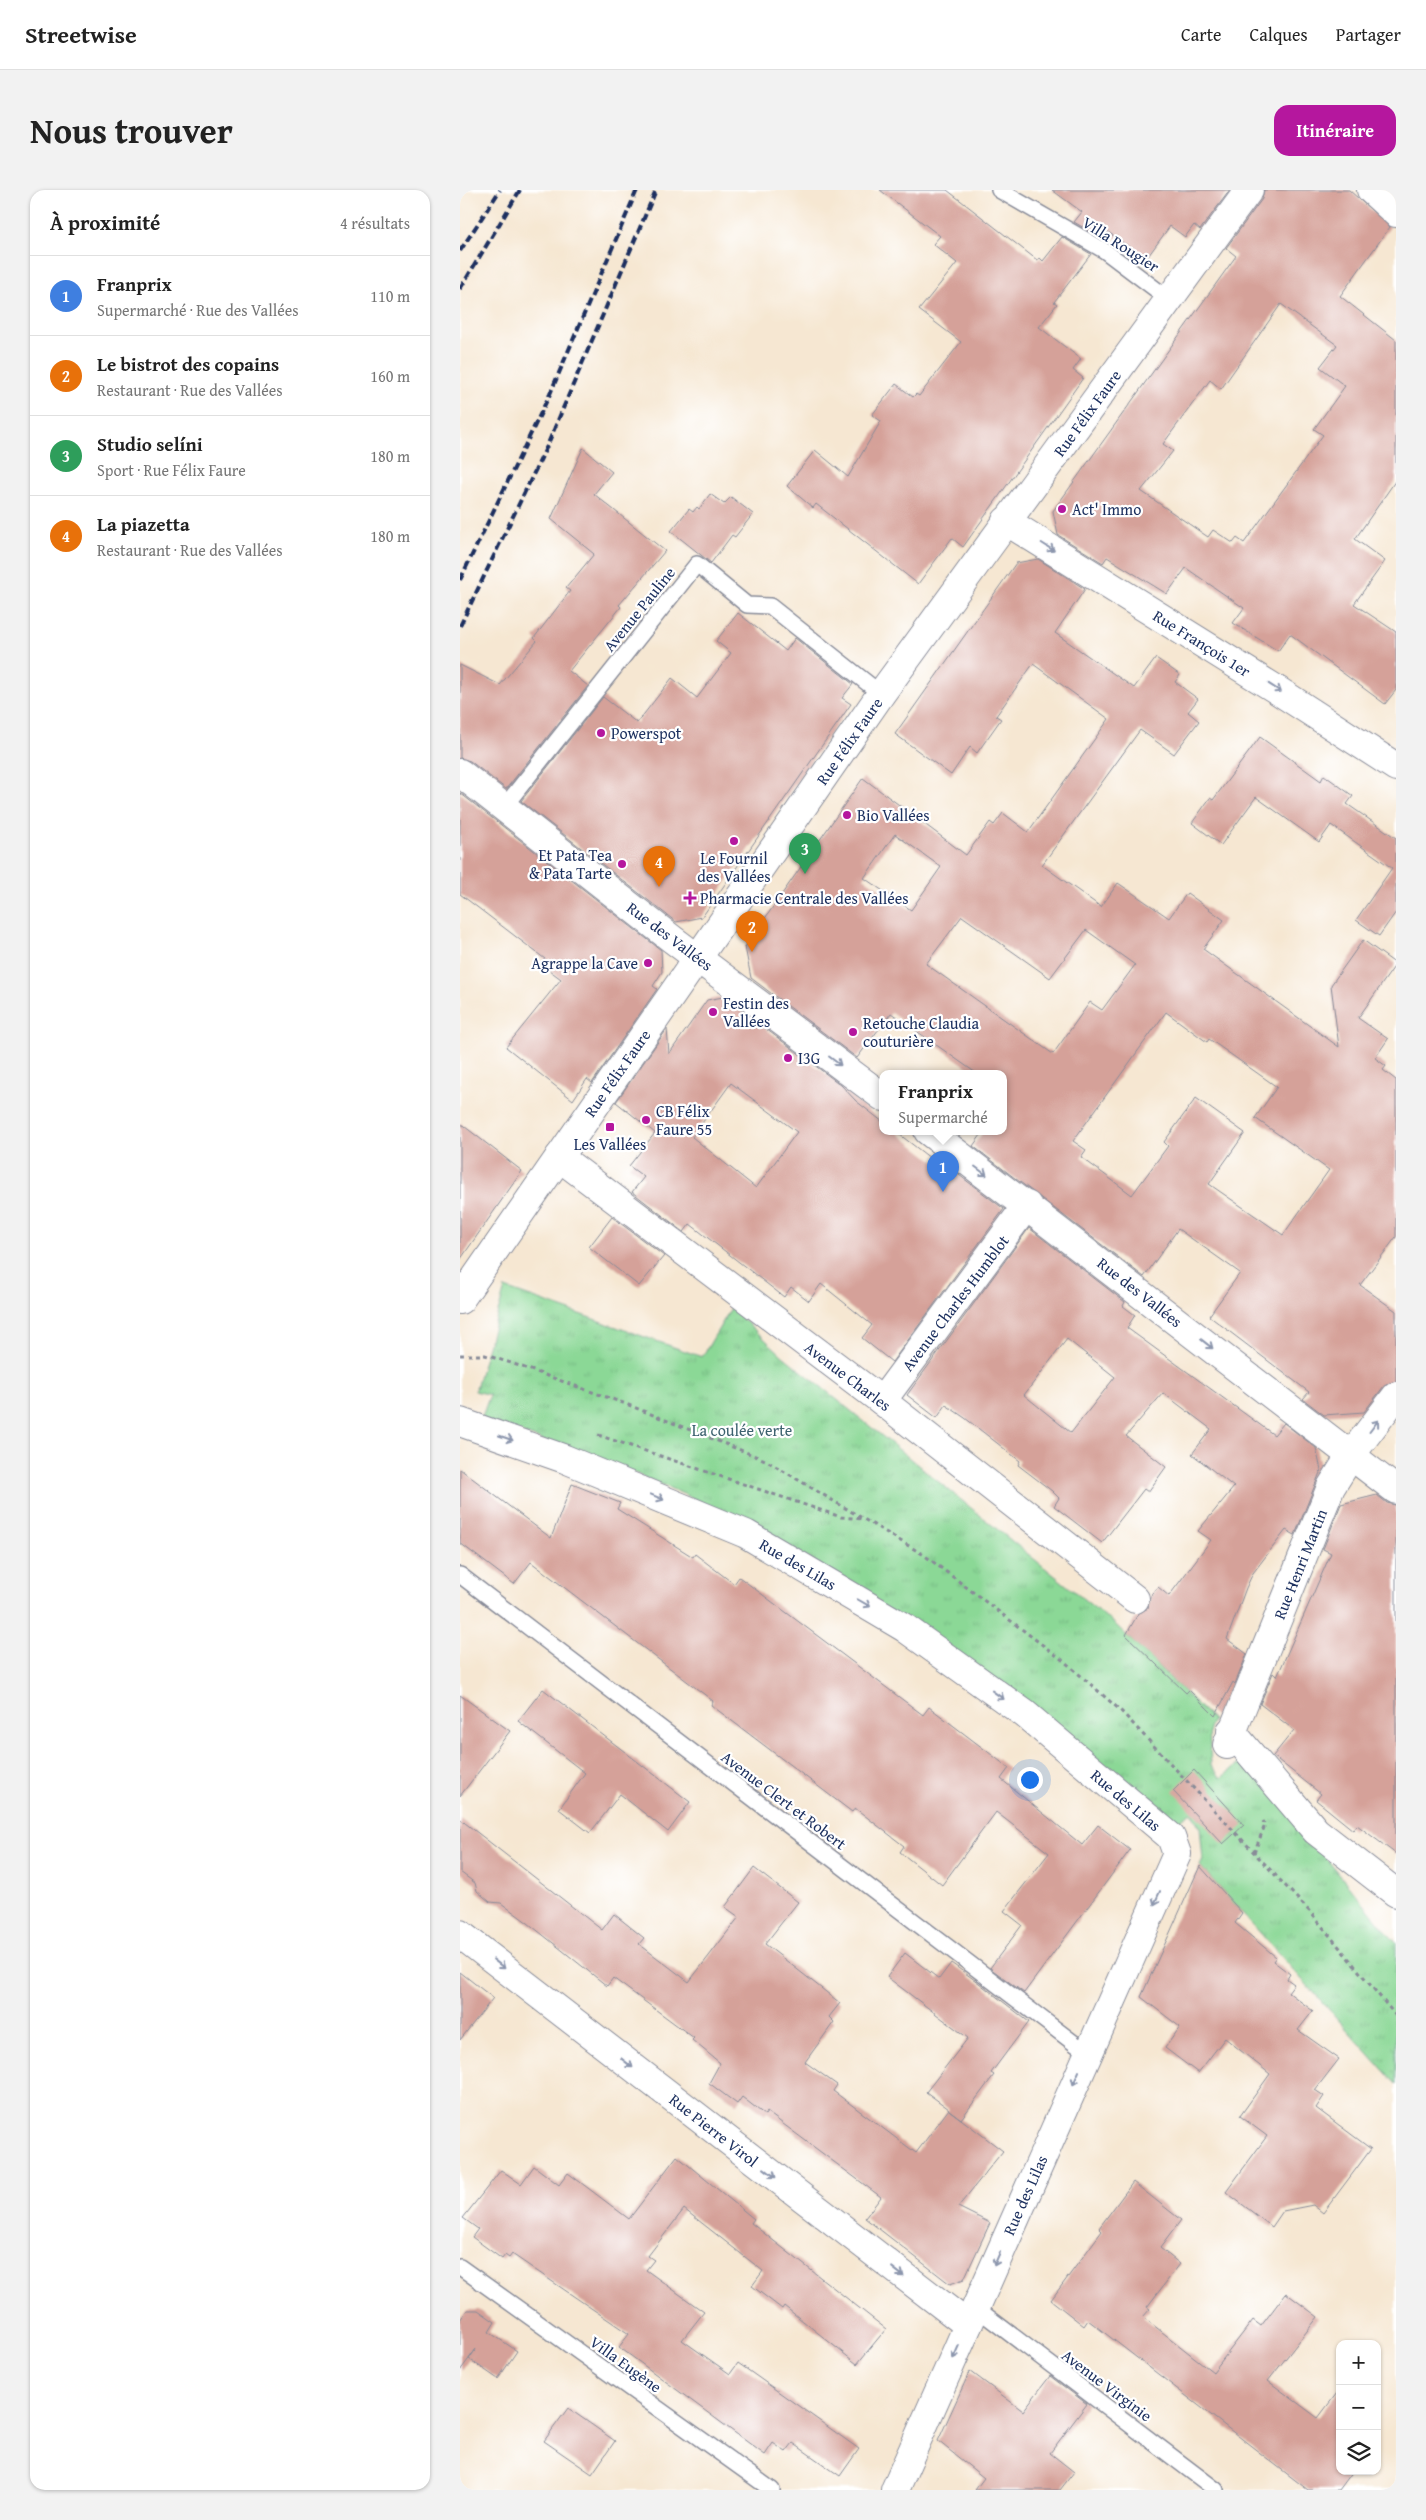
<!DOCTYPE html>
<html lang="fr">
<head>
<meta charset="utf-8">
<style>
  body { margin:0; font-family:"Gentium Book Plus",serif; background:#f2f2f2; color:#222 }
  .controls { position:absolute; right:15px; bottom:15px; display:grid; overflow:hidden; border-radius:10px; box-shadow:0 1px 4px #0004 }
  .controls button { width:45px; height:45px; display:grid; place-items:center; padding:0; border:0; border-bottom:1px solid #e0e0e0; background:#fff; color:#222; font:25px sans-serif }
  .you { position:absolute; left:569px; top:1589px; width:18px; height:18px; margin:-12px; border:4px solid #fff; border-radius:50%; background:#1a73e8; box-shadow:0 0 0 8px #1a73e833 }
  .badge { display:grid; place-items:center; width:32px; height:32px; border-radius:50%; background:#b5179e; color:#fff; font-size:16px; font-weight:700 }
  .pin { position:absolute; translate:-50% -41px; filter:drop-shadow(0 1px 2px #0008) }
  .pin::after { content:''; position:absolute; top:26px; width:18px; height:15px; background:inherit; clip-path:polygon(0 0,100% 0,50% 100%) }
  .popup { position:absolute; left:419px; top:880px; width:128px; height:65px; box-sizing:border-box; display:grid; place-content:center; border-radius:10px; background:#fff; filter:drop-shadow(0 1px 4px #0005); font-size:16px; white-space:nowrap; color:#767676 }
  .popup b { font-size:19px; color:#222 }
  .popup::after { content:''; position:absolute; left:50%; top:100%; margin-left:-10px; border:10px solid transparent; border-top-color:#fff }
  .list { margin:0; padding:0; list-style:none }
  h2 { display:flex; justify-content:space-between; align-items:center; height:65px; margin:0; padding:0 20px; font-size:21px }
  h2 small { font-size:16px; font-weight:400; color:#767676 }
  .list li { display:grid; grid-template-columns:32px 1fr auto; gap:15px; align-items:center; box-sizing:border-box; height:80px; padding:0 20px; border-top:1px solid #e0e0e0 }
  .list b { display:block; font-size:19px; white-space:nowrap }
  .list p { margin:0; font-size:16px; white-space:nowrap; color:#767676 }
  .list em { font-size:16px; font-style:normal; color:#767676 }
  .icon { flex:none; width:28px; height:28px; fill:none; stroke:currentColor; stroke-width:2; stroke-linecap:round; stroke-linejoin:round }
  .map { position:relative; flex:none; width:936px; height:2300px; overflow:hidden; border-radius:15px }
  header { display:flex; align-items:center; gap:30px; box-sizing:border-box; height:70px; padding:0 25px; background:#fff; border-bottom:1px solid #e0e0e0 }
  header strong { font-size:24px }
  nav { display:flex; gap:28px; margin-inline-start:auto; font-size:18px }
  .intro { display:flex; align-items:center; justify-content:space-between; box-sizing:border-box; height:120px; padding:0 30px }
  h1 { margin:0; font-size:35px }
  .button { padding:12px 22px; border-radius:15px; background:#b5179e; color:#fff; font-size:18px; font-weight:700 }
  main { display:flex; gap:30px; padding:0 30px }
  aside { flex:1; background:#fff; border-radius:15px; box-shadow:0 1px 4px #0004 }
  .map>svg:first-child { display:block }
  .grass { fill:url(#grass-tufts); stroke:#53847a }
  .building { fill:#d5a199; fill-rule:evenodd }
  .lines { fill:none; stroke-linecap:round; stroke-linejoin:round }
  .lane-casing { stroke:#888b98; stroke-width:18 }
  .street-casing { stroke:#888b98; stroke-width:30 }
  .path { stroke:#888b98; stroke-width:3; stroke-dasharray:4 4; stroke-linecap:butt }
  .lane { stroke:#fff; stroke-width:15 }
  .street { stroke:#fff; stroke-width:28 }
  .rail { stroke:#1b2f5e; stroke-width:4; stroke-dasharray:8 4; stroke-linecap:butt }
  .oneway { stroke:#8d97ae }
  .poi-dot { fill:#b5179e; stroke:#fff; stroke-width:2 }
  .labels { text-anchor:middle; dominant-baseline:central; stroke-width:4.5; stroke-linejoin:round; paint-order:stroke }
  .street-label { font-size:16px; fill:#1b2f5e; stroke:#fff }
  .poi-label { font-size:16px; fill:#1b2f5e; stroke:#fff; text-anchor:start }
  .park-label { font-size:16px; fill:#3d626f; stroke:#fff }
</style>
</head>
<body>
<header>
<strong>Streetwise</strong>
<nav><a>Carte</a><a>Calques</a><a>Partager</a></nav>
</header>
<div class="intro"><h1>Nous trouver</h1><a class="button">Itinéraire</a></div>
<main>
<aside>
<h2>À proximité<small>4 résultats</small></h2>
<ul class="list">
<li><span class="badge" style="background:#3f7fe0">1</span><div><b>Franprix</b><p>Supermarché · Rue des Vallées</p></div><em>110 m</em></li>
<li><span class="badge" style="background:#e8710a">2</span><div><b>Le bistrot des copains</b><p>Restaurant · Rue des Vallées</p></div><em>160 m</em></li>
<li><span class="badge" style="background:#2e9e5b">3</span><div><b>Studio selíni</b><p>Sport · Rue Félix Faure</p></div><em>180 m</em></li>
<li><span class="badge" style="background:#e8710a">4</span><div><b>La piazetta</b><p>Restaurant · Rue des Vallées</p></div><em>180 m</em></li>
</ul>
</aside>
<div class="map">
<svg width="936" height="2300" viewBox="0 0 936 2300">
  <defs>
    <pattern id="grass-tufts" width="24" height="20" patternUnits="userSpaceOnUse" patternTransform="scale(1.25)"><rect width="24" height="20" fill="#8bd896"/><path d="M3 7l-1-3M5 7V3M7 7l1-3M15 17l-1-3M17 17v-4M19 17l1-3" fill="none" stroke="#77ba84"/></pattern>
  </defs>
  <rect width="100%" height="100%" fill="#fff"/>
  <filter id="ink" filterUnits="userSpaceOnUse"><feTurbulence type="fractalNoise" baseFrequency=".02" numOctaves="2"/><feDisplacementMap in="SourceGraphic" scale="10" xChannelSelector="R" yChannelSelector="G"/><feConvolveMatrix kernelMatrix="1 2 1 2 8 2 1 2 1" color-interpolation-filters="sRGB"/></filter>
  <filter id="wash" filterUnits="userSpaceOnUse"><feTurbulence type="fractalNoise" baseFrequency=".0096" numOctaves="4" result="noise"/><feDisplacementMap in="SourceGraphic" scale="20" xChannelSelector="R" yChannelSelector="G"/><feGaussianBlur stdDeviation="1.12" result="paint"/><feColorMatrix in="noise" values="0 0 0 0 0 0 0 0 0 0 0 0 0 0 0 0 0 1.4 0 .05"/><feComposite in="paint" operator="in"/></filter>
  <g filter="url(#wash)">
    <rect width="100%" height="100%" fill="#f6e7d2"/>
    <!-- grass -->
    <polygon class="grass" points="45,1098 242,1167 271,1118 323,1166 657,1436 753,1530 749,1538 751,1575 761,1588 780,1573 792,1579 936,1753 936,1894 740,1676 743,1670 740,1637 731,1622 712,1636 242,1312 163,1278 21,1229 30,1205 15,1201"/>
    <g id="blocks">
      <!-- building -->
      <g class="building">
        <polygon points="420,0 487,0 577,70 580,68 583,71 602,47 631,64 594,112 597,114 579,137 621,169 613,180 623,188 503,357 492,348 458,394 356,314 353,318 327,296 355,260 388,287 421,231 412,225 436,194 453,207 456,204 459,206 501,152 459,120 497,73 473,54 480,46"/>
        <polygon points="592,0 770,0 740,40 734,35 725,47 710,36 686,69 648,42 643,49 614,32 622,22"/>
        <path d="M804,0H889L930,37L880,106L936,150V290L895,349L925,371L894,414L936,442V500L925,514L830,444L818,461L773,433L784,418L726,378L707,404L647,367L643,373L598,345L593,321L776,66L766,58L802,9ZM821,114L877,155L860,177L885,196L854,239L863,245L784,353L777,348L773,353L753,340L748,347L681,301L713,261L703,254L750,190L761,199Z"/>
        <polygon points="123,258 152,282 134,304 205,361 159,415 161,417 109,481 128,496 46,599 10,571 0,568 0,475 40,495 77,451 74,448 110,401 106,398 134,364 91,329"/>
        <polygon points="250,304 264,314 271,307 293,324 275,347 272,345 251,373 211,341 229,319 233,322 237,317 239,319"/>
        <path d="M578,369L625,399L595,443L674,498L696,468L720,485L715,492L738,509L728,522L739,531L714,564L680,540L582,675L641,717L658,693L709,728L727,703L764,730L743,759L879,857L871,795L903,750L936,774L898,828L928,849L915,868L926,876L923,880L936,890V1047L900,1095L936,1121V1191L924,1196L904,1222L864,1225L843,1209L849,1202L749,1126L780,1083L718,1039L684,1087L513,956L524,941H543V883H516L431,823L397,868L291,788L285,757L403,588L506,665L530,632L534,635L543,623L568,642L649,529L573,474L536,526L541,529L517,563L510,557L491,585L435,544L556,373ZM435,644L481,677L451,720L404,688ZM502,726L590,788L626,740L675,775L642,820L630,812L593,864L466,774ZM706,822L747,852L749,849L817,897L795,928L869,980L823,1045L749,994L785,943L736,908L704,952L708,956L672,1005L621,967L626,960L613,951Z"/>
        <polygon points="278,423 326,461 335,448 393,494 382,508 391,514 242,727 216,732 61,611 143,507 177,533 212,488 237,508 271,463 256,451"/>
        <polygon points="800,547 861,591 864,585 893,606 887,614 936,648 936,722 919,746 896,730 932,678 871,635 859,652 796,607 761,655 732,633 750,608 753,610"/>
        <polygon points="0,603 201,760 202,782 193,796 197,799 132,893 127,889 113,910 46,857 101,789 81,774 85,769 0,704"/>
        <path d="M263,807L381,895L396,911L423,932V941H435L492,985L495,982L544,1019L432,1172L402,1148L412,1135L361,1094L349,1111L331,1097L324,1107L230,1034L224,1042L172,1002L184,987L169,976L195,943L156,912L207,839L209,864L247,810ZM271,893L337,942L296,998L232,947Z"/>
        <polygon points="0,933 62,981 0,1070"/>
        <polygon points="152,1027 204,1066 179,1096 129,1057"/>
        <path d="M569,1038L665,1112L663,1116L675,1125L667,1138L814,1245L824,1233L856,1258L861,1280L835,1345L826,1340L793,1383L786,1398L767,1449L787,1464L775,1494L773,1492L755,1526L729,1500L726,1503L666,1445L678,1424L688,1418L690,1407L698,1397L709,1406L751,1350L738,1341L774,1297L732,1264L751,1239L703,1203L666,1246L706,1277L688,1302L684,1299L642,1353L594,1316L599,1308L592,1301L558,1275L560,1271L505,1228L486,1215L477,1228L447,1205ZM607,1149L655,1187L611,1243L564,1205Z"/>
        <polygon points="0,1279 91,1348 112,1294 160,1313 157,1319 233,1367 235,1364 274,1394 279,1387 463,1525 469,1517 549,1578 541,1589 622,1655 638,1635 670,1660 564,1803 530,1778 562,1735 544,1721 589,1663 536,1622 482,1695 440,1662 444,1656 395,1618 392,1622 251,1515 253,1511 71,1372 54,1394 0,1353"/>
        <polygon points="917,1305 927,1313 936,1315 936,1664 897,1635 893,1640 856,1610 861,1604 813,1566 834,1540 800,1514 813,1483 817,1487 871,1363 863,1359 881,1314"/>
        <polygon points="83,1499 230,1612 208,1642 160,1604 130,1643 99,1619 125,1583 58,1531"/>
        <polygon points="0,1505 50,1541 0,1606"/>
        <polygon points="734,1580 784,1635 763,1654 713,1601"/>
        <polygon points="0,1629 142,1740 154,1724 184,1748 179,1754 229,1792 279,1727 265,1717 294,1678 338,1712 305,1754 380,1813 369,1827 374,1832 345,1872 377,1895 373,1901 456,1963 489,1919 466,1902 508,1848 427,1787 445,1763 479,1789 491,1773 519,1793 569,1832 531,1883 534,1885 501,1929 489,1920 543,1961 498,2017 530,2033 504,2089 490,2094 405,2028 421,2007 307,1922 305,1925 282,1907 277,1914 249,1893 260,1873 232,1850 234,1848 153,1788 147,1796 68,1733 41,1713 30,1712 17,1701 15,1693 0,1682"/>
        <polygon points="740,1676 782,1723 775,1733 816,1767 813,1771 830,1784 827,1789 834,1794 828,1802 853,1821 838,1840 879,1869 855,1900 864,1906 856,1918 911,1959 863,2023 853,2015 823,2021 812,2037 766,2002 807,1946 780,1926 810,1884 765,1848 738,1883 705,1858 720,1837 681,1807"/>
        <polygon points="0,1782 33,1808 0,1850"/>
        <polygon points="217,1966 294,2029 291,2033 426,2139 397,2174 324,2116 322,2119 292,2096 303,2081 224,2019 188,2066 194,2070 186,2080 244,2122 222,2150 270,2184 278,2173 399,2259 380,2286 333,2253 326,2262 313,2253 305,2265 159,2157 169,2144 52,2064 49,2068 45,2065 42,2069 12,2047 18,2039 3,2028 41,1980 61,1994 74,1976 99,1995 108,1983 169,2029"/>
        <polygon points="673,1992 721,2030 700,2058 720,2074 687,2117 690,2119 683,2127 753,2182 793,2130 801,2136 826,2103 858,2127 808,2191 858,2228 880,2199 880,2281 893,2281 879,2300 848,2300 628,2130 624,2136 591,2110 642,2041 639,2038"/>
        <polygon points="7,2120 18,2120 35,2132 29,2142 57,2161 38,2189 9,2169 16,2159 0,2181 0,2130"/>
        <polygon points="510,2181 563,2221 590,2186 627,2214 590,2263 614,2282 600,2300 515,2300 524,2288 478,2251"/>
        <polygon points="108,2218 155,2251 132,2284 84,2251"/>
      </g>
    </g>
  </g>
  <g filter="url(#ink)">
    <use href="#blocks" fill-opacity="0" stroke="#888b98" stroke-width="1"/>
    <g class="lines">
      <defs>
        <g id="lane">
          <polyline points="539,0 645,61 710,110"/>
          <polyline points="44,617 237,374 287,415 310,416 421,504"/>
          <polyline points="0,1385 627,1863"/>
          <polyline points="0,2077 312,2300"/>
          <polyline points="516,2118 756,2300"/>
        </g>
        <g id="street">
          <polyline points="911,0 936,23"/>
          <polyline points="546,331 814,498 936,577"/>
          <polyline points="0,583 212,749 423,907"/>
          <polyline points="468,941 936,1300"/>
          <polyline points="99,967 422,1211 675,1409"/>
          <polyline points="0,1110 421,504 789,0"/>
          <polyline points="422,1211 567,1015"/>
          <polyline points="0,1232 105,1269 286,1344 445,1438 565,1524 711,1647 717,1664 435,2300"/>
          <polyline points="771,1541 856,1641 936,1703"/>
          <polyline points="767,1555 871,1297 891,1265 936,1206"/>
          <polyline points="0,1744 508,2135"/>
        </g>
      </defs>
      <!-- lane casing -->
      <use href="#lane" class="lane-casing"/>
      <!-- street casing -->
      <use href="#street" class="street-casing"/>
      <!-- path -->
      <g class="path">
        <polyline points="0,1165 25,1165 51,1173 166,1214 305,1270 464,1365 605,1472 660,1520 851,1723 936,1826"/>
        <polyline points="138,1245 381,1327 403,1329"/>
        <polyline points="794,1663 805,1635 803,1631"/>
      </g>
      <!-- lane -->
      <use href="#lane" class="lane"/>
      <!-- street -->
      <use href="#street" class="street"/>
      <!-- rail -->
      <g class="rail">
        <polyline points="0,61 40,0"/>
        <polyline points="0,99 60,0"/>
        <polyline points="0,390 90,204 177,0"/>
        <polyline points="0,436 87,256 196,0"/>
      </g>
    </g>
    <!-- one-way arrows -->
    <defs><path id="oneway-shaft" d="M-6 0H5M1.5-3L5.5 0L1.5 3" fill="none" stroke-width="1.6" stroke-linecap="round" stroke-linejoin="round" transform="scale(1.25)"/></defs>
    <g class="oneway">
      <use href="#oneway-shaft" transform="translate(588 357) rotate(32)"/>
      <use href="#oneway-shaft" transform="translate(815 498) rotate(33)"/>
      <use href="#oneway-shaft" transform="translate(375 871) rotate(37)"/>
      <use href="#oneway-shaft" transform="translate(521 981) rotate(37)"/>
      <use href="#oneway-shaft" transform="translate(747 1154) rotate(38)"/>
      <use href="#oneway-shaft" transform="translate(914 1236) rotate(-53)"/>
      <use href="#oneway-shaft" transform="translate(46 1248) rotate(19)"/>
      <use href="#oneway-shaft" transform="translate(197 1307) rotate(23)"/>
      <use href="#oneway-shaft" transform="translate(404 1413) rotate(30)"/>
      <use href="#oneway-shaft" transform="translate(538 1505) rotate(36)"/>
      <use href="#oneway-shaft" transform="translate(697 1708) rotate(114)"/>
      <use href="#oneway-shaft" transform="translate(39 1774) rotate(38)"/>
      <use href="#oneway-shaft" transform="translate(167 1873) rotate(38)"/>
      <use href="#oneway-shaft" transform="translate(616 1888) rotate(114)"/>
      <use href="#oneway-shaft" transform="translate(310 1983) rotate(38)"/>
      <use href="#oneway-shaft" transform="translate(537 2069) rotate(114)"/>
      <use href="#oneway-shaft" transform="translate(438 2082) rotate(38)"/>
      <use href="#oneway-shaft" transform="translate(496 2162) rotate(114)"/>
    </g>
  </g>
  <!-- markers -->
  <g class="poi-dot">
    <circle cx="602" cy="319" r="5"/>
    <circle cx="141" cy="543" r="5"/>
    <circle cx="387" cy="625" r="5"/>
    <circle cx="274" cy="651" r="5"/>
    <circle cx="162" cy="674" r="5"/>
    <path d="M227.5 700.5h5v5h5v5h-5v5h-5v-5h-5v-5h5z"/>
    <circle cx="188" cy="773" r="5"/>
    <circle cx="253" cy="822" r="5"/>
    <circle cx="393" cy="842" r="5"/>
    <circle cx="328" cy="868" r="5"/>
    <circle cx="186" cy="930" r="5"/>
    <rect x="145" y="932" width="10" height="10" rx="2.5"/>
  </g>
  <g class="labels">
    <!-- street labels -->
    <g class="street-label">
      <text transform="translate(661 54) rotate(33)">Villa Rougier</text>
      <text transform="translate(627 223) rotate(-54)">Rue Félix Faure</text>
      <text transform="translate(179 419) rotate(-51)">Avenue Pauline</text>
      <text transform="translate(742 453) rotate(32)">Rue François 1er</text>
      <text transform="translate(389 551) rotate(-55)">Rue Félix Faure</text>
      <text transform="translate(210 746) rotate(37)">Rue des Vallées</text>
      <text transform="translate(157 883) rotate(-55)">Rue Félix Faure</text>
      <text transform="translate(680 1102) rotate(38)">Rue des Vallées</text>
      <text transform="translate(495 1113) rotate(-53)">Avenue Charles Humblot</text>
      <text transform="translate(388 1186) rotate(37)">Avenue Charles</text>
      <text transform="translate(338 1374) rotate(30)">Rue des Lilas</text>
      <text transform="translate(840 1374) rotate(-68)">Rue Henri Martin</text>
      <text transform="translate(324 1610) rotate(37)">Avenue Clert et Robert</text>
      <text transform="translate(666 1610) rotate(40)">Rue des Lilas</text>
      <text transform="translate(254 1940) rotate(38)">Rue Pierre Virol</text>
      <text transform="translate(565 2005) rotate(-66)">Rue des Lilas</text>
      <text transform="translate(166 2174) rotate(36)">Villa Eugène</text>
      <text transform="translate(647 2195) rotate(37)">Avenue Virginie</text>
    </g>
    <!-- poi labels -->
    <g class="poi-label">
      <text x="612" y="319">Act' Immo</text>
      <text x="151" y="543">Powerspot</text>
      <text x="397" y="625">Bio Vallées</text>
      <text x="152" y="665" text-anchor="end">Et Pata Tea<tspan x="152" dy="18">&amp; Pata Tarte</tspan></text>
      <text x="274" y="668" text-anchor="middle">Le Fournil<tspan x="274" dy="18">des Vallées</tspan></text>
      <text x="240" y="708">Pharmacie Centrale des Vallées</text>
      <text x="178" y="773" text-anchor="end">Agrappe la Cave</text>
      <text x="263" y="813">Festin des<tspan x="263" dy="18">Vallées</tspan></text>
      <text x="403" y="833">Retouche Claudia<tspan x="403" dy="18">couturière</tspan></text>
      <text x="338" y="868">I3G</text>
      <text x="196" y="921">CB Félix<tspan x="196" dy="18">Faure 55</tspan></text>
      <text x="150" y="954" text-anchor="middle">Les Vallées</text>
    </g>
    <!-- park labels -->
    <g class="park-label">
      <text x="282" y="1240">La coulée verte</text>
    </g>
  </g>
</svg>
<div class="controls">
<button>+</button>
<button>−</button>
<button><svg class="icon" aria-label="layers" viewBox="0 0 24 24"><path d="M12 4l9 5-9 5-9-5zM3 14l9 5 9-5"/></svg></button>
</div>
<div class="you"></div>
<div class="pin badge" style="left:483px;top:1002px;background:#3f7fe0">1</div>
<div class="popup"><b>Franprix</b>Supermarché</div>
<div class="pin badge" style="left:292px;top:762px;background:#e8710a">2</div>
<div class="pin badge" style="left:345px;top:684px;background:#2e9e5b">3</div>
<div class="pin badge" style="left:199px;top:697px;background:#e8710a">4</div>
</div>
</main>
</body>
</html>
